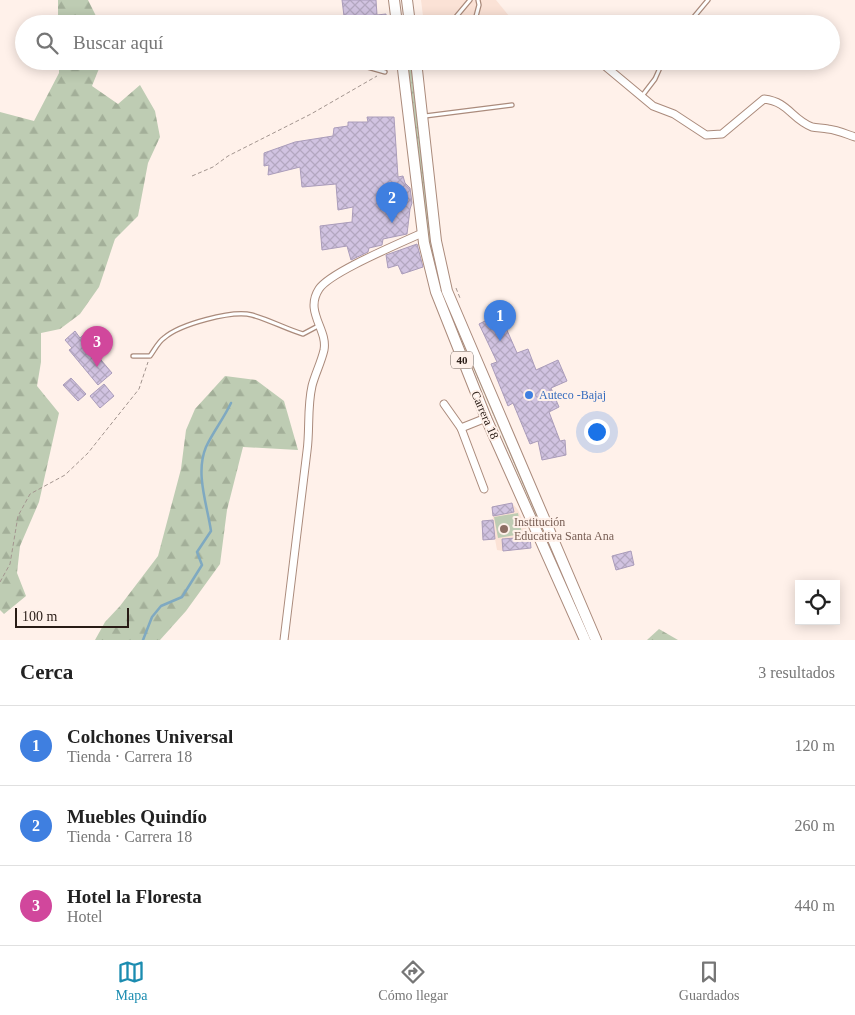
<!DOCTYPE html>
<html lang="es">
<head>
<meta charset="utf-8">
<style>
  body { margin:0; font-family:Georgia,serif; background:#f2f2f2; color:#222 }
  .controls { position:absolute; right:15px; bottom:15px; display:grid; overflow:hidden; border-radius:0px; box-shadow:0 2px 12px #0003 }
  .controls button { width:45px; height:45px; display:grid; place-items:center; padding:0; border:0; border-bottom:1px solid #e0e0e0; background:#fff; color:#222; font:25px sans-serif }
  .scale { position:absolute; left:15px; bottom:12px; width:114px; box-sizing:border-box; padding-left:5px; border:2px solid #291c16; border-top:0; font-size:14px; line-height:18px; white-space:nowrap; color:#291c16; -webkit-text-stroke:4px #fff1ea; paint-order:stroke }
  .you { position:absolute; left:596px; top:431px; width:18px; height:18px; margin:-12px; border:4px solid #fff; border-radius:50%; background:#1a73e8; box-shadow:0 0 0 8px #1a73e833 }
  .badge { display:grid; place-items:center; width:32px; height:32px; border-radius:50%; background:#1b8cb0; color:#fff; font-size:16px; font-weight:700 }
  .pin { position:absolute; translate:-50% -41px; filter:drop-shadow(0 1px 2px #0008) }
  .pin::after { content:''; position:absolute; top:26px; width:18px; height:15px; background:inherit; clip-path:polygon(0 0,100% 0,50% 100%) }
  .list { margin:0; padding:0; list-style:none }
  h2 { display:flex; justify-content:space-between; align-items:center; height:65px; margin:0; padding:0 20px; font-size:21px }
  h2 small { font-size:16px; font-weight:400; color:#767676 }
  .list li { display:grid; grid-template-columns:32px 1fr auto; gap:15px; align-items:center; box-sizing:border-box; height:80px; padding:0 20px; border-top:1px solid #e0e0e0 }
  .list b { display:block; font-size:19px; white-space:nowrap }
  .list p { margin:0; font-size:16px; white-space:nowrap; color:#767676 }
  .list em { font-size:16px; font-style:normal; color:#767676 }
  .icon { flex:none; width:28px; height:28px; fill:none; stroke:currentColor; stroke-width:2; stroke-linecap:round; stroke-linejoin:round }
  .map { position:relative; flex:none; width:855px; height:640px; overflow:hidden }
  .search { position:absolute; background:#fff; box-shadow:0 2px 12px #0003; left:15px; right:15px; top:15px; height:55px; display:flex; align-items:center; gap:12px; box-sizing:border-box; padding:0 18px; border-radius:28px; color:#767676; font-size:19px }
  .sheet { height:305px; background:#fff }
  nav { display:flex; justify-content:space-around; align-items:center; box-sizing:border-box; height:70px; border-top:1px solid #e0e0e0; background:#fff; font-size:14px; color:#767676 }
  nav a { display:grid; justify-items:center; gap:2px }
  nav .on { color:#1b8cb0 }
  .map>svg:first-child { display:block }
  .built { fill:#fbe2d6 }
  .grass { fill:url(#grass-dots) }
  .forest { fill:url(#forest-firs) }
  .garden { fill:#beccb3 }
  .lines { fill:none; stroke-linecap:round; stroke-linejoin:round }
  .stream { stroke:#7fa9c1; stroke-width:2.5 }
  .building { fill:url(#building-cross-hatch); stroke:#aa9cba }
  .lane-casing { stroke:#ab8b7c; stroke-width:5.5 }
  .street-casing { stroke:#ab8b7c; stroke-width:9 }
  .primary-casing { stroke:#ab8b7c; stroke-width:12 }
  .path { stroke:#a3958f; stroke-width:1; stroke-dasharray:4 2.5; stroke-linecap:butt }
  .lane { stroke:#fff; stroke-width:3 }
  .street { stroke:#fff; stroke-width:7 }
  .primary { stroke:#fff; stroke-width:10 }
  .shop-dot { fill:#3f7fe0; stroke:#fff1ea; stroke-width:2 }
  .education-dot { fill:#8d6e63; stroke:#fff1ea; stroke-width:2 }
  .labels { text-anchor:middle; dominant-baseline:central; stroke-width:4; stroke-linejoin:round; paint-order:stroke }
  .shield { fill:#fff1ea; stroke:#695c56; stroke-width:1 }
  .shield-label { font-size:11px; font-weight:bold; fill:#291c16 }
  .shop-label { font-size:12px; fill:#366cbe; stroke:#fff1ea; text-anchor:start }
  .street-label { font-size:12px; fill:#291c16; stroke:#fff1ea }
  .education-label { font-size:12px; fill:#785e54; stroke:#fff1ea; text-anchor:start }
</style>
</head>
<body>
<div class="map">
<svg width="855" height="640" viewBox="0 0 855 640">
  <defs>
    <pattern id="grass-dots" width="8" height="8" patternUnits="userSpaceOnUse" patternTransform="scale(1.25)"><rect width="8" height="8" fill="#beccb3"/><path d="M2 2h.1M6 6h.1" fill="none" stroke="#a3af99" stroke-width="1.8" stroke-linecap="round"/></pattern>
    <pattern id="forest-firs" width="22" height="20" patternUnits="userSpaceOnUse" patternTransform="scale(1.25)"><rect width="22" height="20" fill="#beccb3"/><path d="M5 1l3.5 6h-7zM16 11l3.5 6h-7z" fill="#a3af99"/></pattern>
    <pattern id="building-cross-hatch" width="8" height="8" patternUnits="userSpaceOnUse" patternTransform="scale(1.25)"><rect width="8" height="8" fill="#d1c3e1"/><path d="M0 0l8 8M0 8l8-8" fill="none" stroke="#b3a7c0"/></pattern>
  </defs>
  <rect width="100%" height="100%" fill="#fff1ea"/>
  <!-- built -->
  <g class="built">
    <polygon points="421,0 496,0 509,16 510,24 424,24"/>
    <polygon points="512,503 518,510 530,537 531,548 503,551 497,550 495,539 483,540 482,521 493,520 492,507"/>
  </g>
  <!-- grass -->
  <polygon class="grass" points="406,61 411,61 432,242 592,640 589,640 440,290 428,243"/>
  <!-- forest -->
  <g class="forest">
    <polygon points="58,0 88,0 96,16 103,24 58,24"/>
    <polygon points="59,61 102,61 92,86 118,104 140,85 155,111 160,137 148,163 138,216 115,239 99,287 80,314 60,329 41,333 41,362 37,386 59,413 39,502 20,546 17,573 26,596 4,614 0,610 0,112 34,121 59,73"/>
    <polygon points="225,376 256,380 284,401 298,450 243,447 227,510 220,564 186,611 160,640 95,640 105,622 120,606 158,556 181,469 186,430 195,409"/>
    <polygon points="659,629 678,640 647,640"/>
  </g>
  <!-- garden -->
  <polygon class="garden" points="518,513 522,534 498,538 494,517"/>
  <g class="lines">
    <!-- stream -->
    <path class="stream" d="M143,640L152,617L161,606L182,597L202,565L197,552L211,531C207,504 195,473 206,447C213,432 224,418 231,403"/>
  </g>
  <!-- building -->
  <g class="building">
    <polygon points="342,0 376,0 377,15 386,14 387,24 345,24"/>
    <polygon points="367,117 394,117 398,177 403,176 405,183 410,188 412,203 410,209 407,234 383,239 382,245 369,248 368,252 351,260 347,246 322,250 320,226 352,222 353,207 338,210 336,184 302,187 300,167 268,175 269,165 264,166 264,153 295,142 333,136 334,128 348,126 348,122 368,122"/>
    <polygon points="417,244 423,267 402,274 398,265 388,268 386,255"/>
    <polygon points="485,321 506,328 517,353 528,349 536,370 558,360 567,381 551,388 559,407 549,412 560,441 565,440 566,455 542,460 538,441 530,444 513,403 508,406 491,364 497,362 479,324"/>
    <polygon points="89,330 104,347 96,354 112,373 98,385 69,350 72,348 65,340 75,331 80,338"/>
    <polygon points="71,378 86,394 78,401 63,385"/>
    <polygon points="104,384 114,396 100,408 90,396"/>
    <polygon points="512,503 514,512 493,516 492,507"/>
    <polygon points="493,520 495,539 483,540 482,521"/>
    <polygon points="530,537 531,548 503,551 502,539"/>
    <polygon points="631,551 634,565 616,570 612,556"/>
  </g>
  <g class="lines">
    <defs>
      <g id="lane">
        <polyline points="450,24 470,0"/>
        <polyline points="474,24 479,5 478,0"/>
        <polyline points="688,24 708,0"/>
        <polyline points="346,61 385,72"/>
        <polyline points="642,96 655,79 663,61"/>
        <polyline points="425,116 512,105"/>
        <path d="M133,356H150C154,351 158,342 164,338C180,324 232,310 252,315C270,320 286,329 303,334L318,326"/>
      </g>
      <g id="street">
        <path d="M599,61L653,106L674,114L706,135L722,134L764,99C789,102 791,119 812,127C817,128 823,128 828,129C837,130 846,134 855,137"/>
        <polyline points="416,65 441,61"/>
        <polyline points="444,404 461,428 484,489"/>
        <polyline points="461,428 486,418"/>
        <path d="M284,640C292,577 299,514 307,451C310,430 307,408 312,386C315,374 321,363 324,350C328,329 304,312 319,289C330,272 401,243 422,233"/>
      </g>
      <g id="primary">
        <polyline points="394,0 397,24"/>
        <polyline points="407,0 410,24"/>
        <polyline points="402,61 424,243 436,292 486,418 585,640"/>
        <polyline points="416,61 436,241 447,291 596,640"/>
      </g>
    </defs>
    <!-- lane casing -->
    <use href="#lane" class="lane-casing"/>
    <!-- street casing -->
    <use href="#street" class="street-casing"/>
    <!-- primary casing -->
    <use href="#primary" class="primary-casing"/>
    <!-- path -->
    <g class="path">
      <polyline points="192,176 213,167 228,156 311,114 377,76"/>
      <polyline points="456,288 460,298"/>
      <polyline points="0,582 10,564 18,516 30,494 65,475 88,453 139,389 148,362"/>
    </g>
    <!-- lane -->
    <use href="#lane" class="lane"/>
    <!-- street -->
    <use href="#street" class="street"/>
    <!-- primary -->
    <use href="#primary" class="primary"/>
  </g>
  <!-- markers -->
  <circle class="shop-dot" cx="529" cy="395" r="5"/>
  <circle class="education-dot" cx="504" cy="529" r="5"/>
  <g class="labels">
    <!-- shield labels -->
    <rect class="shield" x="451" y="351.5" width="22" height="17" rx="4"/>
    <g class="shield-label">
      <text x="462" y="360">40</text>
    </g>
    <!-- shop labels -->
    <g class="shop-label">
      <text x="539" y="395">Auteco -Bajaj</text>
    </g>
    <!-- street labels -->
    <g class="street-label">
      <text transform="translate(485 415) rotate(66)">Carrera 18</text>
    </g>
    <!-- education labels -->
    <g class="education-label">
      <text x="514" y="522">Institución<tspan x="514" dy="14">Educativa Santa Ana</tspan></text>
    </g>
  </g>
</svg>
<div class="controls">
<button><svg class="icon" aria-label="locate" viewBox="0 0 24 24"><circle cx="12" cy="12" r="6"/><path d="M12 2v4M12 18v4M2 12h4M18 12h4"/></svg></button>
</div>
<div class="scale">100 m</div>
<div class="you"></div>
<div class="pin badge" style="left:500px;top:341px;background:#3f7fe0">1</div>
<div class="pin badge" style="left:392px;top:223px;background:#3f7fe0">2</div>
<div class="pin badge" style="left:97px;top:367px;background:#d1479c">3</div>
<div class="search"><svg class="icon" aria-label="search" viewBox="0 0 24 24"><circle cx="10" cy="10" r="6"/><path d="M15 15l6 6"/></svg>Buscar aquí</div>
</div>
<section class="sheet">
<h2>Cerca<small>3 resultados</small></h2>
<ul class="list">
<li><span class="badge" style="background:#3f7fe0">1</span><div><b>Colchones Universal</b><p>Tienda · Carrera 18</p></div><em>120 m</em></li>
<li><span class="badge" style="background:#3f7fe0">2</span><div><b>Muebles Quindío</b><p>Tienda · Carrera 18</p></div><em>260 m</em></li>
<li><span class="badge" style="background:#d1479c">3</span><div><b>Hotel la Floresta</b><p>Hotel</p></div><em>440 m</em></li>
</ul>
</section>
<nav>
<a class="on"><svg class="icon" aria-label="map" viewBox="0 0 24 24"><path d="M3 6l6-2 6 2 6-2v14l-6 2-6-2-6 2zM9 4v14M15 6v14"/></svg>Mapa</a>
<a><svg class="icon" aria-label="directions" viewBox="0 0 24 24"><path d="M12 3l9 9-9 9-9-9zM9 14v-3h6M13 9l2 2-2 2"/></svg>Cómo llegar</a>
<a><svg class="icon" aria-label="saved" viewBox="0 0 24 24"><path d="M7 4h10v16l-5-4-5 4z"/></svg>Guardados</a>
</nav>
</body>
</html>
